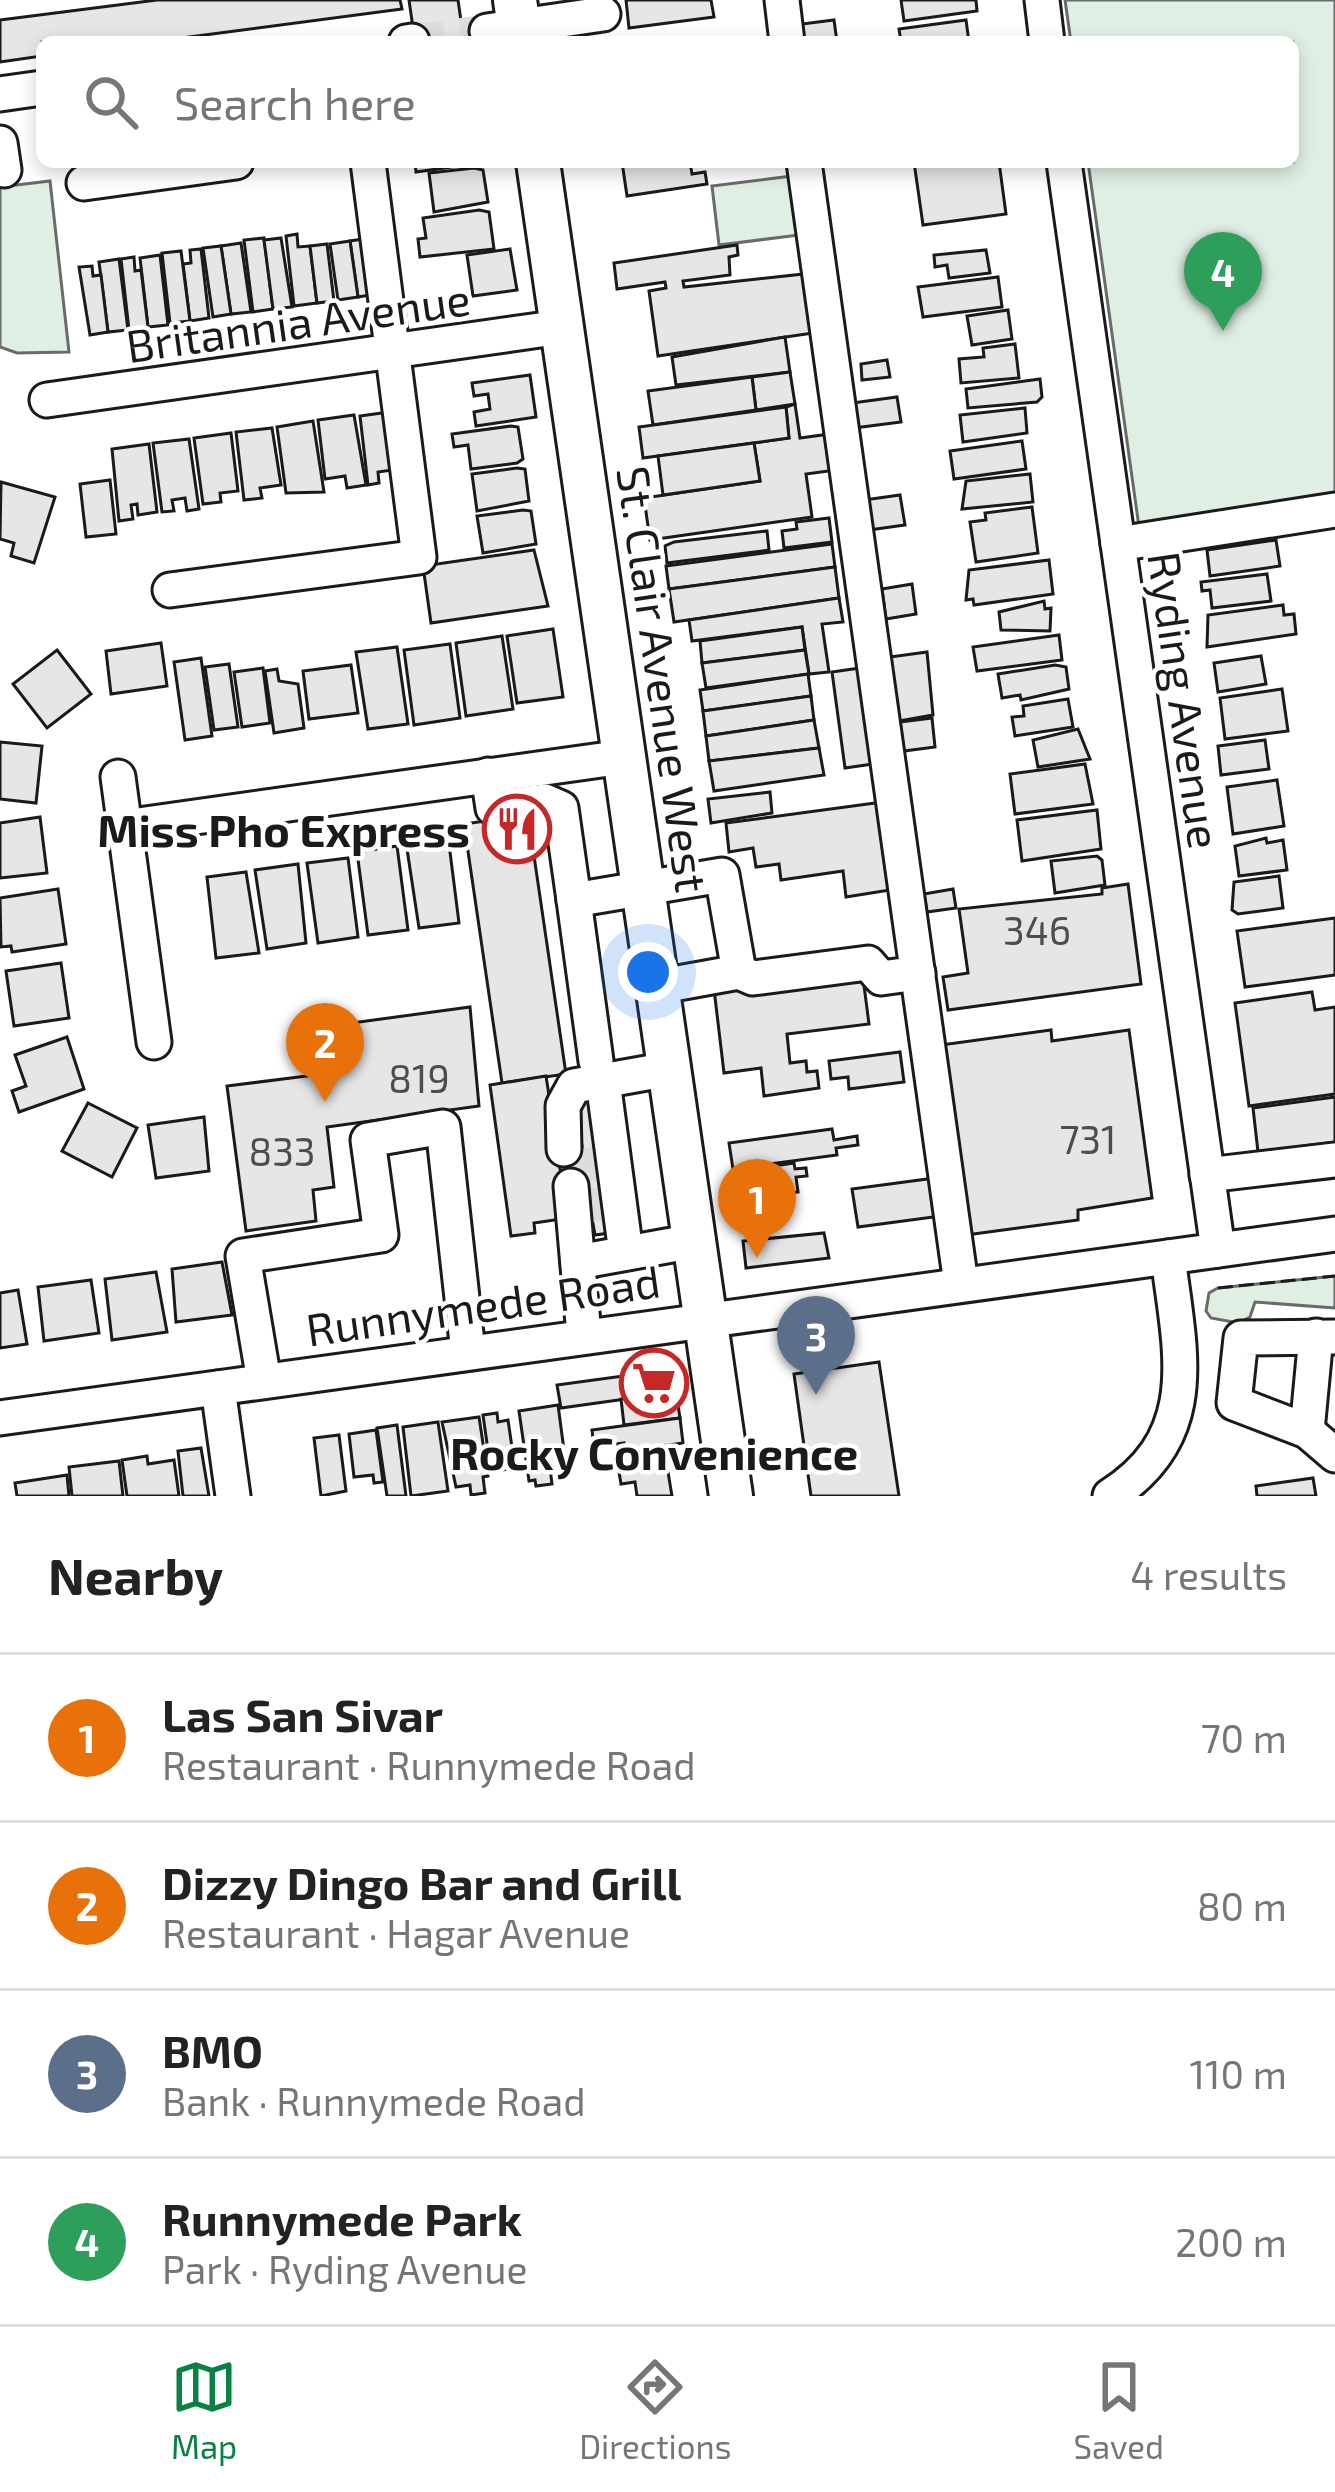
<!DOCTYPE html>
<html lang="en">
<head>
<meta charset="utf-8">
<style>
  body { margin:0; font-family:"Exo 2",sans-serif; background:#f6f6f6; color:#222 }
  .you { position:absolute; left:648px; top:972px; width:42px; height:42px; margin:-30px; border:9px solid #fff; border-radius:50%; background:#1a73e8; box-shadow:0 0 0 18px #1a73e833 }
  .badge { display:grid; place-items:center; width:78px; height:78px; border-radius:50%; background:#0b8043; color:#fff; font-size:39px; font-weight:700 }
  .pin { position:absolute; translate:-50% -99px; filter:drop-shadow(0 3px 6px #0008) }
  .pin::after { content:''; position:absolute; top:63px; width:42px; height:36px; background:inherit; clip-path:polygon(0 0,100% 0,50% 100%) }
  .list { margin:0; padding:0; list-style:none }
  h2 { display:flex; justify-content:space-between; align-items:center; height:156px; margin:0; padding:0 48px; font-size:51px }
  h2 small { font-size:39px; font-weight:400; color:#767676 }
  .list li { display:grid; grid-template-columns:78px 1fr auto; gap:36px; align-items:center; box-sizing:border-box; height:168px; padding:0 48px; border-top:3px solid #e0e0e0 }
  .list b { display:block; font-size:45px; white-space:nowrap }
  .list p { margin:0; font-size:39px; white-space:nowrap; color:#767676 }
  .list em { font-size:39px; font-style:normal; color:#767676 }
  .icon { flex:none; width:66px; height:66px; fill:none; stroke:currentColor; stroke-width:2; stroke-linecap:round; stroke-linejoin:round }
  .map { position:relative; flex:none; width:1335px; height:1496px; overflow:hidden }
  .search { position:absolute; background:#fff; box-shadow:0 6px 18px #0003; left:36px; right:36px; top:36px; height:132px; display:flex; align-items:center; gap:30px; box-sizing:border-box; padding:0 42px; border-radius:18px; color:#767676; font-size:45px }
  .sheet { height:828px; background:#fff }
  nav { display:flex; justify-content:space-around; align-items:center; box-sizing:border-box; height:168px; border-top:3px solid #e0e0e0; background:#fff; font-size:33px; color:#767676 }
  nav a { display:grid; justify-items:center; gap:6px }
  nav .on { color:#0b8043 }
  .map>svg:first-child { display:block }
  .green { fill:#e0efe3; stroke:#6a6a6a; stroke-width:3 }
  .building { fill:#e6e6e6; stroke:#1a1a1a; stroke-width:3 }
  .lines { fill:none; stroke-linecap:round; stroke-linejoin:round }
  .minor-tunnel { stroke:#ddd; stroke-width:33; stroke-dasharray:33 16; stroke-linecap:butt }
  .minor-casing { stroke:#1a1a1a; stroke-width:39 }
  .major-casing { stroke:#1a1a1a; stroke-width:48 }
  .minor { stroke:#fff; stroke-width:33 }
  .major { stroke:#fff; stroke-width:42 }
  .fence { stroke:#1a1a1a; stroke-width:3; stroke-dasharray:15 6; stroke-linecap:butt }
  .labels { text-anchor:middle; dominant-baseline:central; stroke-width:9; stroke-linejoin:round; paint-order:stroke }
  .number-label { font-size:39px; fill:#4d4d4d }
  .street-label { font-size:45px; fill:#1a1a1a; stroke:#fff }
  .poi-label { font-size:45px; font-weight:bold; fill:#1a1a1a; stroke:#fff; text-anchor:end }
</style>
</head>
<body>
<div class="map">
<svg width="1335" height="1496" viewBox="0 0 1335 1496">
  <rect width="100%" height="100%" fill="#fff"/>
  <!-- green -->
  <g class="green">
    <polygon points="1065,0 1335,0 1335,499 1139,527 1088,162 1293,162 1293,42 1071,42"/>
    <polygon points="792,176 799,235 719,245 712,186"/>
    <polygon points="50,181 69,352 17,353 0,347 0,187"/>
    <polygon points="1335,1276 1335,1308 1255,1302 1250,1317 1238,1323 1211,1318 1206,1311 1209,1293 1218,1288"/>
  </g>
  <!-- building -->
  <g class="building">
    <polygon points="157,0 400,0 402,9 151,42 42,42 42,56 0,62 0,20"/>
    <polygon points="409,0 458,0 464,42 415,42"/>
    <polygon points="626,0 711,0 714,17 629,28"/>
    <polygon points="901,0 976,0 977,11 904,21"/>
    <polygon points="834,20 837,42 804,42 802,24"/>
    <polygon points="966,20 969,42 901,42 899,29"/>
    <polygon points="415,162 472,162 473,164 416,172"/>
    <polygon points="622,162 690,162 692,174 705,172 707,184 627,196"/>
    <polygon points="914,162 999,162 1006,214 923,225"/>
    <polygon points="474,168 483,170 488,202 434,212 429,173"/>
    <polygon points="479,210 489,212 494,249 420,257 418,239 426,238 423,218"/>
    <polygon points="297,234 298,247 310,246 317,303 294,306 286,236"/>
    <polygon points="264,238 273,309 253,312 244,240"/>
    <polygon points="281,238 292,307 273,309 264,240"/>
    <polygon points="369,238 376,294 358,297 350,241"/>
    <polygon points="350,241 358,297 338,300 330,244"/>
    <polygon points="241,243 251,312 231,314 221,246"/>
    <polygon points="327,244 334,301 317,303 310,246"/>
    <polygon points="737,245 738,255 729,257 730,275 683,281 684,287 804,274 813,333 658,356 649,291 666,288 665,282 617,289 614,263"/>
    <polygon points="221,246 231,314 213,317 203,248"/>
    <polygon points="201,249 209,318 190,321 183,264 191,263 190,250"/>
    <polygon points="510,249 517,290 473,296 467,255"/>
    <polygon points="986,250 990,273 949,278 947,265 935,267 934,255"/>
    <polygon points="181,251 190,321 170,323 162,253"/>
    <polygon points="160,255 168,325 148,327 140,258"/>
    <polygon points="134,257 135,271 141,270 148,327 129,330 121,259"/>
    <polygon points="119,259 128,330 108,332 99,262"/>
    <polygon points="92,266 93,276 101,275 108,332 90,335 79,267"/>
    <polygon points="998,277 1002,307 923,317 918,287"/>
    <polygon points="1008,310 1012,339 972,345 967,316"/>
    <polygon points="785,337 790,372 676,385 672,357"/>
    <polygon points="1015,344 1019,378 961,383 959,359 984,357 983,348"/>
    <polygon points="887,360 890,377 862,380 861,364"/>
    <polygon points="790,372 795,404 756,410 752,377"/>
    <polygon points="530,375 536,417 476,426 474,412 490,409 488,394 474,396 472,383"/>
    <polygon points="752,377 756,410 653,425 648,391"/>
    <polygon points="1040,379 1042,397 1037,402 968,408 966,389"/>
    <polygon points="897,397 901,422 854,428 852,403"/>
    <polygon points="795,404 800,438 837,433 836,470 806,474 812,517 650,540 644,498 760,481 754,443 789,438 786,407"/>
    <polygon points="786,407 789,438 643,458 639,427"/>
    <polygon points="1025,408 1027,433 963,442 960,415"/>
    <polygon points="396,411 406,468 378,472 379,483 368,485 360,416"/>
    <polygon points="354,415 366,485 347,488 345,476 325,479 318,420"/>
    <polygon points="313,421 324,492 286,493 277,427"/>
    <polygon points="511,426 518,427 523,459 517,463 471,469 468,445 454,447 452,434"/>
    <polygon points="272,428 281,485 260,488 262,498 244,500 236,432"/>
    <polygon points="231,433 238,491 220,493 221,502 203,504 194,438"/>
    <polygon points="189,439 199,509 187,511 185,498 172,500 174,511 162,512 153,443"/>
    <polygon points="1022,441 1026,469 954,479 950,451"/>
    <polygon points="754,443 760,481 663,495 658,456"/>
    <polygon points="149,444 157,512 138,515 137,504 131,505 133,519 119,521 112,449"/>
    <polygon points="517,468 525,469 529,501 477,511 472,474"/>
    <polygon points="1030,474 1033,502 962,509 966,481"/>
    <polygon points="110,480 116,534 86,537 80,484"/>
    <polygon points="1,482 55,497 34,563 11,556 14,543 0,539"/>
    <polygon points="900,495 905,525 869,530 864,500"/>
    <polygon points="1032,507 1038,553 976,562 970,522 986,520 985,513"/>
    <polygon points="523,510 531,511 536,544 483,553 477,516"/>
    <polygon points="829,518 832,542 784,548 782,531 797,529 796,522"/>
    <polygon points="767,531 769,550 667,563 665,546 674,542"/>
    <polygon points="1276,540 1280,566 1210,576 1207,550"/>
    <polygon points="832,544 835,567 669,589 666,566"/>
    <polygon points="534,550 548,606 431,623 423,566"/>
    <polygon points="1049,560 1053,594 974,605 973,599 966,600 969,570"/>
    <polygon points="835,567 839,598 674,622 669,589"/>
    <polygon points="1267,574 1271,601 1212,608 1210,590 1202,591 1201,582"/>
    <polygon points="912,584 916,614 886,619 882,589"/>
    <polygon points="839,598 843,622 822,624 829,672 809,674 802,627 692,641 689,620"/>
    <polygon points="1044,601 1045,609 1051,608 1050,631 1001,630 999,612"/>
    <polygon points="1283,605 1284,615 1294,614 1296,634 1207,647 1208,615"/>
    <polygon points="802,627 805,650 702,663 700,641"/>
    <polygon points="553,629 563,697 517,703 507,636"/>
    <polygon points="1059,635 1062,660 977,671 973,647"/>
    <polygon points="502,636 513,709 466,716 456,643"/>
    <polygon points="161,643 167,686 111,694 106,651"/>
    <polygon points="450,644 460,718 414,725 404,650"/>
    <polygon points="397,647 408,724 368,729 356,652"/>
    <polygon points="57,650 91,694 47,728 13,684"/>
    <polygon points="805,650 809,674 706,688 702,663"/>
    <polygon points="927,652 933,715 899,721 890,657"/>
    <polygon points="1261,656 1266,684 1218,692 1214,663"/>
    <polygon points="201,658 212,736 185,740 174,662"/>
    <polygon points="229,664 238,727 214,730 205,667"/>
    <polygon points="351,665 358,713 309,719 303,671"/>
    <polygon points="1055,665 1066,667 1069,689 1021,700 1020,695 1002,698 998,674"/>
    <polygon points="263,668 270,723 242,727 234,672"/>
    <polygon points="860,668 873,764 845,768 832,672"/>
    <polygon points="277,669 279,681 298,684 304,728 274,733 265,671"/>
    <polygon points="808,674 811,696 703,711 700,690"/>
    <polygon points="1282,689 1288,731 1225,739 1220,698"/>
    <polygon points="811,696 814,720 706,736 703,711"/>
    <polygon points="1068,699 1073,727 1015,736 1012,717 1024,716 1023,706"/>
    <polygon points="932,718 935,747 904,751 900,722"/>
    <polygon points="814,720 819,748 709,761 706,736"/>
    <polygon points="1078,729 1090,759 1038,767 1033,740"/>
    <polygon points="1265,740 1269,769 1221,775 1218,746"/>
    <polygon points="0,742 42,746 36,803 0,799"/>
    <polygon points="819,748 824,775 714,791 709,761"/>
    <polygon points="1085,764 1093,804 1015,814 1010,774"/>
    <polygon points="1277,780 1284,826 1233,834 1227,787"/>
    <polygon points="770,792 772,813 711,823 708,799"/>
    <polygon points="890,801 890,890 846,897 843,871 781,880 779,864 756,867 753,848 729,852 726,823"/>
    <polygon points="1097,810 1101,849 1022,861 1017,820"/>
    <polygon points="528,815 566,1074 502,1083 464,824"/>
    <polygon points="40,817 47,873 0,878 0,823"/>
    <polygon points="1266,838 1267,843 1283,840 1287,870 1239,876 1235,846"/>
    <polygon points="449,844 459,923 419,928 407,849"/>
    <polygon points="397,846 408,930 368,935 357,852"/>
    <polygon points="1097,856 1102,860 1105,885 1055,893 1051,861"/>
    <polygon points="348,858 358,937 318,943 307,863"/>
    <polygon points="298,864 306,943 267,949 255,870"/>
    <polygon points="246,872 259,953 216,958 207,877"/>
    <polygon points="1279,876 1283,908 1238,914 1232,910 1234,882"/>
    <polygon points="1128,884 1141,984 948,1010 943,977 968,973 959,909 1102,894 1102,888"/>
    <polygon points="58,889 66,944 12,952 11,946 1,947 0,898"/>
    <polygon points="953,889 956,908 927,912 924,894"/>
    <polygon points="1335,918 1335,975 1245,987 1237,931"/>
    <polygon points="61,963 69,1018 14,1026 6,971"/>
    <polygon points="862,970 869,1024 787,1034 790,1063 806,1061 807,1072 817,1071 819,1088 764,1096 761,1068 724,1073 714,989"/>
    <polygon points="1312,992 1315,1010 1335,1007 1335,1094 1249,1106 1235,1003"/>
    <polygon points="470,1007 479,1106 327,1127 334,1187 313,1190 316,1221 246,1231 227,1086 307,1076 300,1030"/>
    <polygon points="1051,1030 1052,1041 1129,1030 1152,1198 1078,1210 1078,1220 966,1235 941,1045"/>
    <polygon points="67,1037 84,1089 19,1112 12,1091 26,1086 15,1055"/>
    <polygon points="900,1052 904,1082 849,1089 848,1077 831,1079 829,1061"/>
    <polygon points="546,1076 568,1218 534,1223 535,1233 511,1236 490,1085"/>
    <polygon points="600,1088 617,1232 595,1235 586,1184 563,1187 557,1150 582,1146 574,1093"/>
    <polygon points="1335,1097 1335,1142 1258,1152 1253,1108"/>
    <polygon points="88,1103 137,1128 112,1177 62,1151"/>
    <polygon points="204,1117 209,1171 156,1178 148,1125"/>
    <polygon points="832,1129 834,1140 857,1136 858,1145 836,1148 837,1155 733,1169 729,1143"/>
    <polygon points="794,1163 795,1169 806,1168 807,1176 796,1177 798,1192 737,1200 733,1172"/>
    <polygon points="935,1178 941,1216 858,1227 852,1189"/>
    <polygon points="824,1233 829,1258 746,1268 743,1241"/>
    <polygon points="222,1262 232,1315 176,1322 172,1269"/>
    <polygon points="156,1272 167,1332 112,1340 105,1279"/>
    <polygon points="91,1280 99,1333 44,1341 38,1287"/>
    <polygon points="18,1290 27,1344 0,1348 0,1293"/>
    <polygon points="879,1362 899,1496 811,1496 794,1374"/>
    <polygon points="667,1370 674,1375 676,1392 561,1408 557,1385"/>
    <polygon points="676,1392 680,1418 624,1425 621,1399"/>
    <polygon points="558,1405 566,1465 550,1468 552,1484 536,1486 535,1480 529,1481 519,1411"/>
    <polygon points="497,1413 498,1422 508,1420 515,1468 491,1472 483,1415"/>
    <polygon points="479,1417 488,1476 483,1477 485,1493 471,1495 470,1485 456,1487 442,1422"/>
    <polygon points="680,1418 683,1443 625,1451 624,1443 594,1447 592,1430"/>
    <polygon points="438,1422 448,1491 411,1496 403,1427"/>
    <polygon points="397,1425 406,1496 387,1496 377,1428"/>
    <polygon points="376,1430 383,1482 374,1483 373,1475 354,1477 349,1434"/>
    <polygon points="339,1435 346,1491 321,1496 314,1438"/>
    <polygon points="201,1448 209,1496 183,1496 178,1451"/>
    <polygon points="147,1456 148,1464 174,1460 179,1496 127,1496 122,1460"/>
    <polygon points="666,1460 672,1496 637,1496 635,1482 621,1484 618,1466"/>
    <polygon points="119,1461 123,1496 72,1496 69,1467"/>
    <polygon points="67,1475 69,1496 17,1496 15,1483"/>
    <polygon points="1313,1478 1316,1496 1257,1496 1256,1486"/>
  </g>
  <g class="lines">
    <!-- minor-tunnel -->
    <g class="minor-tunnel">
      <polyline points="412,41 487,31"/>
      <polyline points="568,1168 608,1161"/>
      <polyline points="590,1206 614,1202"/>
    </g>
    <defs>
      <g id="minor">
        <polyline points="782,0 787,42"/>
        <polyline points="1042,0 1047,42"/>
        <polyline points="487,31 603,14"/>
        <polyline points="406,42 412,41"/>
        <polyline points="0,94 42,88"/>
        <polyline points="0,143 4,170"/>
        <polyline points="804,162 961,1284"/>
        <polyline points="1064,162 1218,1250"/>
        <polyline points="84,183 236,162"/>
        <polyline points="47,400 561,327"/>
        <polyline points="1118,544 1335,510"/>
        <polyline points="170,590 419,557 368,162"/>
        <polyline points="488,775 493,808 545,801 561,808 574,900 722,875 739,972 656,987"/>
        <polyline points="118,777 154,1042"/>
        <polyline points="124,827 623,757"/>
        <polyline points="574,900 596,1061"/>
        <polyline points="739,972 753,978 868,963 881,978 918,973"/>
        <polyline points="603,1081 626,1253"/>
        <polyline points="564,1149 563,1106 574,1086 669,1069"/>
        <polyline points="1207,1175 1335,1160"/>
        <polyline points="571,1186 584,1335"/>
        <polyline points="578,1262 694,1241"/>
        <polyline points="1335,1337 1241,1338 1234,1403 1307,1431 1335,1455"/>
        <polyline points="264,1381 243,1256 381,1235 368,1140 443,1127 468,1352"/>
        <polyline points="218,1388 233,1496"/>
        <polyline points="0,1418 1335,1234"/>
        <polyline points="1307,1431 1316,1336"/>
        <path d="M1110,1496C1204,1436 1180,1352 1168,1257"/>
      </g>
      <g id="major">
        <polyline points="515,0 521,42"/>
        <polyline points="538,162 731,1496"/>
      </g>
    </defs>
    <!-- minor casing -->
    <use href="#minor" class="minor-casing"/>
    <!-- major casing -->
    <use href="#major" class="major-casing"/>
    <!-- minor -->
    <use href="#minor" class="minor"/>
    <!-- major -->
    <use href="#major" class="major"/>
    <!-- fence -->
    <polyline class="fence" points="1218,1288 1335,1276"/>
  </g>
  <!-- icons -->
  <defs>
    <symbol id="restaurant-ring" viewBox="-11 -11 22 22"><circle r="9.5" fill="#fff" stroke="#c62828" stroke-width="1.5"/><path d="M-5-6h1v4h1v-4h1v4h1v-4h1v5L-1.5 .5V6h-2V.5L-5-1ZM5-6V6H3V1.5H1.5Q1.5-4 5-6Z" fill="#c62828"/></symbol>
    <symbol id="supermarket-ring" viewBox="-11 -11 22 22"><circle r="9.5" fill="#fff" stroke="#c62828" stroke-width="1.5"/><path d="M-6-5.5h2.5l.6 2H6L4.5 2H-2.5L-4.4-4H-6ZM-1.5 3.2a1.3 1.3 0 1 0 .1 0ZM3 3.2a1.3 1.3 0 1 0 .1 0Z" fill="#c62828"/></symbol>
  </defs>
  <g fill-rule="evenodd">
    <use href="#restaurant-ring" x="479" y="791" width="76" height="76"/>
    <use href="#supermarket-ring" x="616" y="1345" width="76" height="76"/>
  </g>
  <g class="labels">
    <!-- number labels -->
    <g class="number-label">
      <text x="1037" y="929">346</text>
      <text x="419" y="1077">819</text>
      <text x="1088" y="1138">731</text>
      <text x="282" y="1150">833</text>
    </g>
    <!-- street labels -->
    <g class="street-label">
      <text transform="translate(298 321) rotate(-8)">Britannia Avenue</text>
      <text transform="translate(664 679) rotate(82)">St. Clair Avenue West</text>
      <text transform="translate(1186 700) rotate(82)">Ryding Avenue</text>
      <text transform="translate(483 1304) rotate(-8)">Runnymede Road</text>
    </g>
    <!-- poi labels -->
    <g class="poi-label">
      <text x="470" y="829">Miss Pho Express</text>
      <text x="654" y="1452" text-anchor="middle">Rocky Convenience</text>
    </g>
  </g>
</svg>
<div class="you"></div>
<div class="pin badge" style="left:757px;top:1258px;background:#e8710a">1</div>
<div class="pin badge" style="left:325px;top:1102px;background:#e8710a">2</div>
<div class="pin badge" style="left:816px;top:1395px;background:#5c6f8a">3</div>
<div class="pin badge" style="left:1223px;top:331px;background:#2e9e5b">4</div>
<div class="search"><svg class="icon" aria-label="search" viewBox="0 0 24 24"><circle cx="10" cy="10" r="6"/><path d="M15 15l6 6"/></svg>Search here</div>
</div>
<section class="sheet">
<h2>Nearby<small>4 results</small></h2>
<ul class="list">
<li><span class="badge" style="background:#e8710a">1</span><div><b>Las San Sivar</b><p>Restaurant · Runnymede Road</p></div><em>70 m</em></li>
<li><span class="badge" style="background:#e8710a">2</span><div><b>Dizzy Dingo Bar and Grill</b><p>Restaurant · Hagar Avenue</p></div><em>80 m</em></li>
<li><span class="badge" style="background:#5c6f8a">3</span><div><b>BMO</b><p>Bank · Runnymede Road</p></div><em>110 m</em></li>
<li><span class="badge" style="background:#2e9e5b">4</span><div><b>Runnymede Park</b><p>Park · Ryding Avenue</p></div><em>200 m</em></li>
</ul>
</section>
<nav>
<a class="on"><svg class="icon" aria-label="map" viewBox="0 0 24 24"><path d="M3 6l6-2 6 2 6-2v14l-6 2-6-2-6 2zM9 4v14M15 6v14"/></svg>Map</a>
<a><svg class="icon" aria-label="directions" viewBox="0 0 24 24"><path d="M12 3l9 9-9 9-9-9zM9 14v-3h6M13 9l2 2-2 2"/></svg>Directions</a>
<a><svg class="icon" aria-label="saved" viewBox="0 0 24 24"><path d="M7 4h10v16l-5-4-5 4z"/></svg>Saved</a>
</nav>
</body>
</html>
